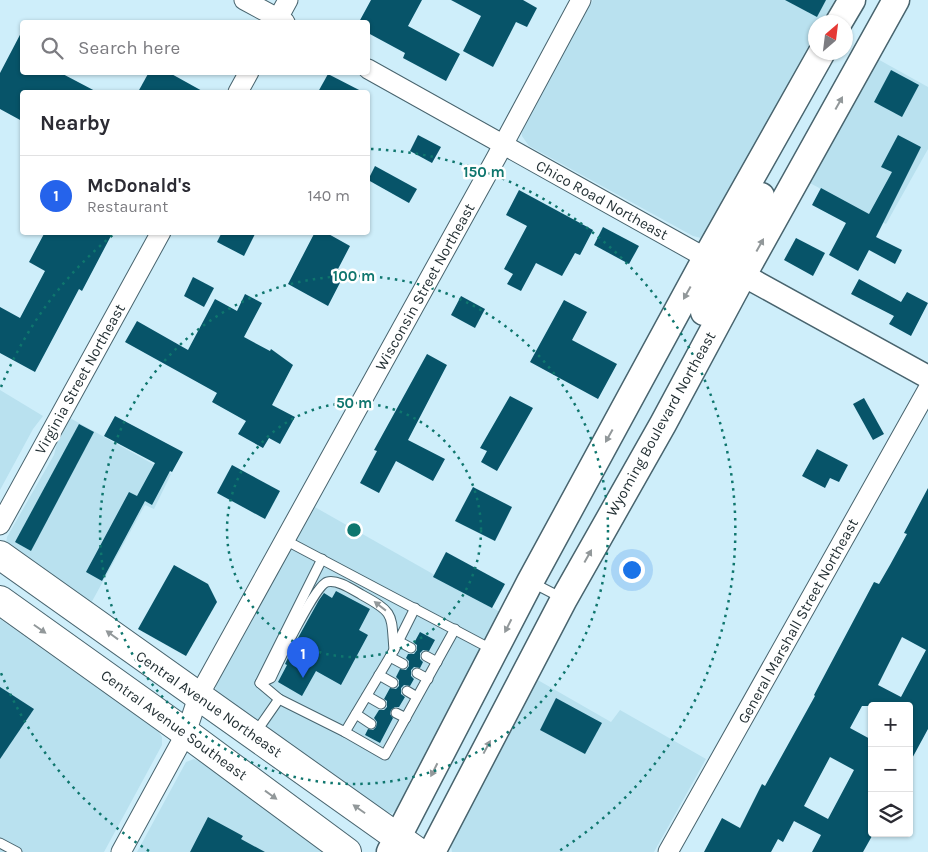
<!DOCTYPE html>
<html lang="en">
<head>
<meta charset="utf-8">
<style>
  body { margin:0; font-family:Karla,sans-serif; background:#f2f2f3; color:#2b2b33 }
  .controls { position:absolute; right:15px; bottom:15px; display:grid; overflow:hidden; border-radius:5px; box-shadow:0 1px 4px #0004 }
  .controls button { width:45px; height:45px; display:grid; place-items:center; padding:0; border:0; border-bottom:1px solid #e1e1e2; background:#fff; color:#2b2b33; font:25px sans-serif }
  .compass { position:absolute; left:808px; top:15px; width:45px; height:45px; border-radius:50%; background:#fff; box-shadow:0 1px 4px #0004; rotate:28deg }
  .you { position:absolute; left:631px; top:569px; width:18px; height:18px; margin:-12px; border:4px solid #fff; border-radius:50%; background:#1a73e8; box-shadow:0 0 0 8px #1a73e833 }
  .badge { display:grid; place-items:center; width:32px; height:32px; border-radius:50%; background:#2563eb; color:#fff; font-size:16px; font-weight:700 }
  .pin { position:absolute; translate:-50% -41px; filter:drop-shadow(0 1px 2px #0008) }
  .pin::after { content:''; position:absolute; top:26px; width:18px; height:15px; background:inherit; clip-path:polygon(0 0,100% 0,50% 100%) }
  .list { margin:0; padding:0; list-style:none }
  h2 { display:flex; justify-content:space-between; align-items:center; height:65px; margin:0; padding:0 20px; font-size:21px }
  h2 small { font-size:16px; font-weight:400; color:#7c7c81 }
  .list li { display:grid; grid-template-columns:32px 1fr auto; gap:15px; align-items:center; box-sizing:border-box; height:80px; padding:0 20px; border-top:1px solid #e1e1e2 }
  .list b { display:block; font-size:19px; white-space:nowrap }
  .list p { margin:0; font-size:16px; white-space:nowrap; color:#7c7c81 }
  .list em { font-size:16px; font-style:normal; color:#7c7c81 }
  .icon { flex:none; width:28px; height:28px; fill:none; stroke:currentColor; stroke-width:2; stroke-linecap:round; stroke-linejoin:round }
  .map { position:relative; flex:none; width:928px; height:852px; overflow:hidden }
  .search { position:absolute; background:#fff; box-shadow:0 1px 4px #0004; left:20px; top:20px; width:350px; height:55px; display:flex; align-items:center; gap:12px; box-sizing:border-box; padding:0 18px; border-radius:5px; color:#7c7c81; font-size:19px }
  .panel { position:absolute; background:#fff; box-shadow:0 1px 4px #0004; left:20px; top:90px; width:350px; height:145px; border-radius:5px }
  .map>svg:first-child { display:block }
  .built { fill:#b9e1ef }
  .building { fill:#075469; fill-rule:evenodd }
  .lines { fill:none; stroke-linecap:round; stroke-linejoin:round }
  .service-casing { stroke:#48646e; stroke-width:11 }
  .minor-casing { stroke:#48646e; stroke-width:21 }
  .tertiary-casing { stroke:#48646e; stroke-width:25 }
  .secondary-casing { stroke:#48646e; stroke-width:29 }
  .primary-casing { stroke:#48646e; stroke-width:30 }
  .service { stroke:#fff; stroke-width:9 }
  .minor { stroke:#fff; stroke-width:19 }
  .tertiary { stroke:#fff; stroke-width:22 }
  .secondary { stroke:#fff; stroke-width:26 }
  .primary { stroke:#fff; stroke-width:28 }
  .oneway { fill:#92989a }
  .ring { fill:none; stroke:#0f766e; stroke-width:2.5; stroke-dasharray:2.5 5 }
  .labels { text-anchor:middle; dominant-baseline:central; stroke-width:5; stroke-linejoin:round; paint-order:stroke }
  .street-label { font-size:15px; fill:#243135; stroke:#fff }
  .centre { fill:#0f766e; stroke:#fff; stroke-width:2.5 }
  .ring-label { font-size:15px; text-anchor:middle; font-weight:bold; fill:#0f766e; stroke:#fff; stroke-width:5; stroke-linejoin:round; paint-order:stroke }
</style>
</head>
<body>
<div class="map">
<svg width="928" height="852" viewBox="0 0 928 852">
  <rect width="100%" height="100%" fill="#ceeefa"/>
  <!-- built -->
  <g class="built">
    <polygon points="593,0 836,0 823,22 816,22 815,37 724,203 705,235 701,238 693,236 529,146 522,136 521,129"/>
    <polygon points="874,57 928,87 928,149 886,224 808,182"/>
    <polygon points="0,390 43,416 33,429 0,490"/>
    <polygon points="70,418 171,474 154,509 145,505 90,605 6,544 7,537 54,455 57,443"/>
    <polygon points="313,506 500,612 398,808 392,813 383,812 215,693 216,684"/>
    <polygon points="0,619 158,731 162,737 162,745 104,852 0,852"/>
    <polygon points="536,679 611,722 620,710 706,759 654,852 452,852 451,847 454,840"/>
    <polygon points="194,759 199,761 326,852 137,852 186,762"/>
  </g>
  <!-- building -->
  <g class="building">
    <polygon points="371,0 422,0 408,26 460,54 446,81 403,58 405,53 368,33 368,22 359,22"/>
    <polygon points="451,0 523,0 537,8 527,27 516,22 493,67 463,51 481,16"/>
    <polygon points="785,0 826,0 817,17"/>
    <polygon points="22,31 22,72 59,72 97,92 22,92 22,121 0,109 0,73"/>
    <polygon points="891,70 919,85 902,117 874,102"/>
    <polygon points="149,72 168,72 204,92 138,92"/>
    <polygon points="328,74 363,92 318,92"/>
    <polygon points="418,135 441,147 432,163 410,151"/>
    <polygon points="898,135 921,147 876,237 902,250 895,264 869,250 858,271 829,255 846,223 812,205 821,188 869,214 892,172 881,167"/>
    <polygon points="375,166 417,189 409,203 368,180"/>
    <polygon points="519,190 593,230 580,255 575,253 562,276 536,263 521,291 507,284 513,274 504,269 527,226 506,215"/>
    <polygon points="603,227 639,246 629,264 594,245"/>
    <polygon points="45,232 113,232 82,291 79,289 35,372 0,353 0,307 20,318 45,271 29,262"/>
    <polygon points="222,232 256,232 244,256 217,242"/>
    <polygon points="315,232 325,232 350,246 338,269 345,273 328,306 288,284"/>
    <polygon points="796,238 825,253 813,276 784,260"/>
    <polygon points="193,277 214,288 204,307 184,296"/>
    <polygon points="859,279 901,302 907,292 928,303 911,336 889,324 894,316 851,294"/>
    <polygon points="245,294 262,303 244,337 270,351 271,349 293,365 272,405 295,417 280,444 269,438 263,448 238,434 246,421 212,402 217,393 125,342 137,321 188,350 215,299 237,311"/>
    <polygon points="461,296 485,309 475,328 451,315"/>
    <polygon points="564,300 587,312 572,340 617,364 598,399 530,362"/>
    <polygon points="427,354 447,365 408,440 445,459 433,481 396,461 379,493 360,483 377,451 374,450"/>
    <polygon points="510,396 533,408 497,471 481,462 487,451 480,448"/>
    <polygon points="864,398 884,434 873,440 853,404"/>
    <polygon points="115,416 183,452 172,472 170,471 152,505 145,501 102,581 86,572 129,492 137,496 155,463 104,436"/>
    <polygon points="79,424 94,432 31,551 15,542"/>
    <polygon points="817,449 848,465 839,482 830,478 825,488 802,476"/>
    <polygon points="232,465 280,491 265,519 217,493"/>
    <polygon points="473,487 512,507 495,541 455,521"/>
    <path d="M928,488V729L909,764V706H862L850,728L872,740V836L863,852H812L821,835L794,821L783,842L778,839L771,852H704L722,818L740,828L762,784L765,786L815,696L814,695L874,582L879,584L890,565L907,534L904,533ZM902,637L926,650L901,697L878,685ZM830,757L854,770L828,819L804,806Z"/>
    <polygon points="446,552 505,584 492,608 433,577"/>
    <polygon points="174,565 208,584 217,602 186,656 138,629"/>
    <polygon points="336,591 370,609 359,630 368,635 341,685 316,671 302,696 278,682 287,665 285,664 294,645 319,600 324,593 332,598"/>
    <polygon points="420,632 435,640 429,651 423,650 420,653 420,659 423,662 420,668 414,667 411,670 411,676 414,679 410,686 404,685 401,688 401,694 405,697 399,707 395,707 391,710 390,714 393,718 380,743 365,735 368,729 373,730 376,727 377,722 374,718 379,710 384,710 387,707 387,701 384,699 390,688 396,689 399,686 399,680 396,677 400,669 406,670 409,666 409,661 406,658 408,654 414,654 417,650 417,645 414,643"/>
    <polygon points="0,687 34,709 0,759"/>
    <polygon points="556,698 602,723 585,754 540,730"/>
    <polygon points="208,817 243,836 241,839 265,852 190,852"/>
  </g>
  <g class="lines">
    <defs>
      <g id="service">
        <polyline points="285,540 493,650"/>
        <polyline points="531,582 562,598"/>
        <polyline points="398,641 411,648"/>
        <polyline points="426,656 437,662"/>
        <polyline points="390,657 403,664"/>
        <polyline points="417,673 428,679"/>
        <polyline points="379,675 393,683"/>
        <path d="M260,683L271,678C278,663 315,585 327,582C338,579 353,590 362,595C395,613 391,614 394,650"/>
        <polyline points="407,691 417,697"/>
        <polyline points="367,696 381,704"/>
        <polyline points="279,699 260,683 322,559"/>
        <polyline points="396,713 406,718"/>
        <polyline points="356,714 371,724"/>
        <polyline points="256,732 279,699 345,732 394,650 415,608"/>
        <polyline points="345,732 385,755 455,629"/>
        <polyline points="0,843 17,852"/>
      </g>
      <g id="minor">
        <polyline points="244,0 285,22"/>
        <polyline points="276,22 288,0"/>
        <polyline points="368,69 706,258"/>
        <polyline points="238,92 249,72"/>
        <polyline points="0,525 161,232"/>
        <polyline points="121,852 186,733 198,697 496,158 581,0"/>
        <polyline points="668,852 928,389"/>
      </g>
      <polyline id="tertiary" points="743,275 928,377"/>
      <g id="secondary">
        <polyline points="839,22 852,0"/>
        <polyline points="743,275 733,267 733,251 761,196"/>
        <polyline points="704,312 720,279 715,265 706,258"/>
        <polyline points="390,852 530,582 706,258 822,52"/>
        <polyline points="432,852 564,599 663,424 743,275 896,0"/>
      </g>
      <g id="primary">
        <polyline points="0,555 418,852"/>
        <polyline points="0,600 186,733 347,852"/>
      </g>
    </defs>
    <!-- service casing -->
    <use href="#service" class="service-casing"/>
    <!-- minor casing -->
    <use href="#minor" class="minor-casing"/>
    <!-- tertiary casing -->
    <use href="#tertiary" class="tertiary-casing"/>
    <!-- secondary casing -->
    <use href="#secondary" class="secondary-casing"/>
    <!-- primary casing -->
    <use href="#primary" class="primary-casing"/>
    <!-- service -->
    <use href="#service" class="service"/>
    <!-- minor -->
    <use href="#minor" class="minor"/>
    <!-- tertiary -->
    <use href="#tertiary" class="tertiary"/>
    <!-- secondary -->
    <use href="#secondary" class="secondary"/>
    <!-- primary -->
    <use href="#primary" class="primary"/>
  </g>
  <!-- one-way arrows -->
  <defs><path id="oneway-solid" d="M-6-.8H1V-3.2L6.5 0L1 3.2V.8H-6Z" transform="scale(1.25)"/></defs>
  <g class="oneway">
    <use href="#oneway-solid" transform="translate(839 103) rotate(-61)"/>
    <use href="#oneway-solid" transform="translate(760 245) rotate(-61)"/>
    <use href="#oneway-solid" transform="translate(687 293) rotate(119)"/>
    <use href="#oneway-solid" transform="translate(609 436) rotate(119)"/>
    <use href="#oneway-solid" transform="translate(588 556) rotate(-61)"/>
    <use href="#oneway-solid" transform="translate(380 606) rotate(-142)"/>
    <use href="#oneway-solid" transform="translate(508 626) rotate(117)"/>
    <use href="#oneway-solid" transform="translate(40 629) rotate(35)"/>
    <use href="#oneway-solid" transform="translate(112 635) rotate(-144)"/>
    <use href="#oneway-solid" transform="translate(487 747) rotate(-62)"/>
    <use href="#oneway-solid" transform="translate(434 770) rotate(117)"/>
    <use href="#oneway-solid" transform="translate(271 795) rotate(36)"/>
    <use href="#oneway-solid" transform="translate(359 809) rotate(-145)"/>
  </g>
  <!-- distance rings -->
  <g class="ring">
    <circle cx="354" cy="530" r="127"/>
    <circle cx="354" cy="530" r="254"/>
    <path d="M149 851A381 381 0 0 1 1 673M1 387A381 381 0 0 1 114 234M371 149A381 381 0 0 1 559 851"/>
  </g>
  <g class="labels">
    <!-- street labels -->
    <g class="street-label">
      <text transform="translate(602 200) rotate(29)">Chico Road Northeast</text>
      <text transform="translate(425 287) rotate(-61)">Wisconsin Street Northeast</text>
      <text transform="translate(80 379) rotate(-61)">Virginia Street Northeast</text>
      <text transform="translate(661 424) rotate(-61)">Wyoming Boulevard Northeast</text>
      <text transform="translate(798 621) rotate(-61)">General Marshall Street Northeast</text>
      <text transform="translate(209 704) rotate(35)">Central Avenue Northeast</text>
      <text transform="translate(174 725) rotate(36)">Central Avenue Southeast</text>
    </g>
  </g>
  <circle cx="354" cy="530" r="8" class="centre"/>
  <g class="ring-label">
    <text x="484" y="177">150 m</text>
    <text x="354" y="281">100 m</text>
    <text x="354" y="408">50 m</text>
  </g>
</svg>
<div class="controls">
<button>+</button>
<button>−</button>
<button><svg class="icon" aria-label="layers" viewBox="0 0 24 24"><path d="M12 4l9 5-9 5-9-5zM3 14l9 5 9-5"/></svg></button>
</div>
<svg class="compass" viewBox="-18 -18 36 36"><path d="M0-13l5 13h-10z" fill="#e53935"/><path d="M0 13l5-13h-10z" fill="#7c7c81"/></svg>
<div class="you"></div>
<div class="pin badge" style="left:303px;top:678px">1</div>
<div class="search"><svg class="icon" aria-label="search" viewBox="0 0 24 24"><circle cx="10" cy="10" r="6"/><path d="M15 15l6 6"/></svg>Search here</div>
<section class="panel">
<h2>Nearby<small></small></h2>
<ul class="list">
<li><span class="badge">1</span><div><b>McDonald's</b><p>Restaurant</p></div><em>140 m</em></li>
</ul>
</section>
</div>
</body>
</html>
